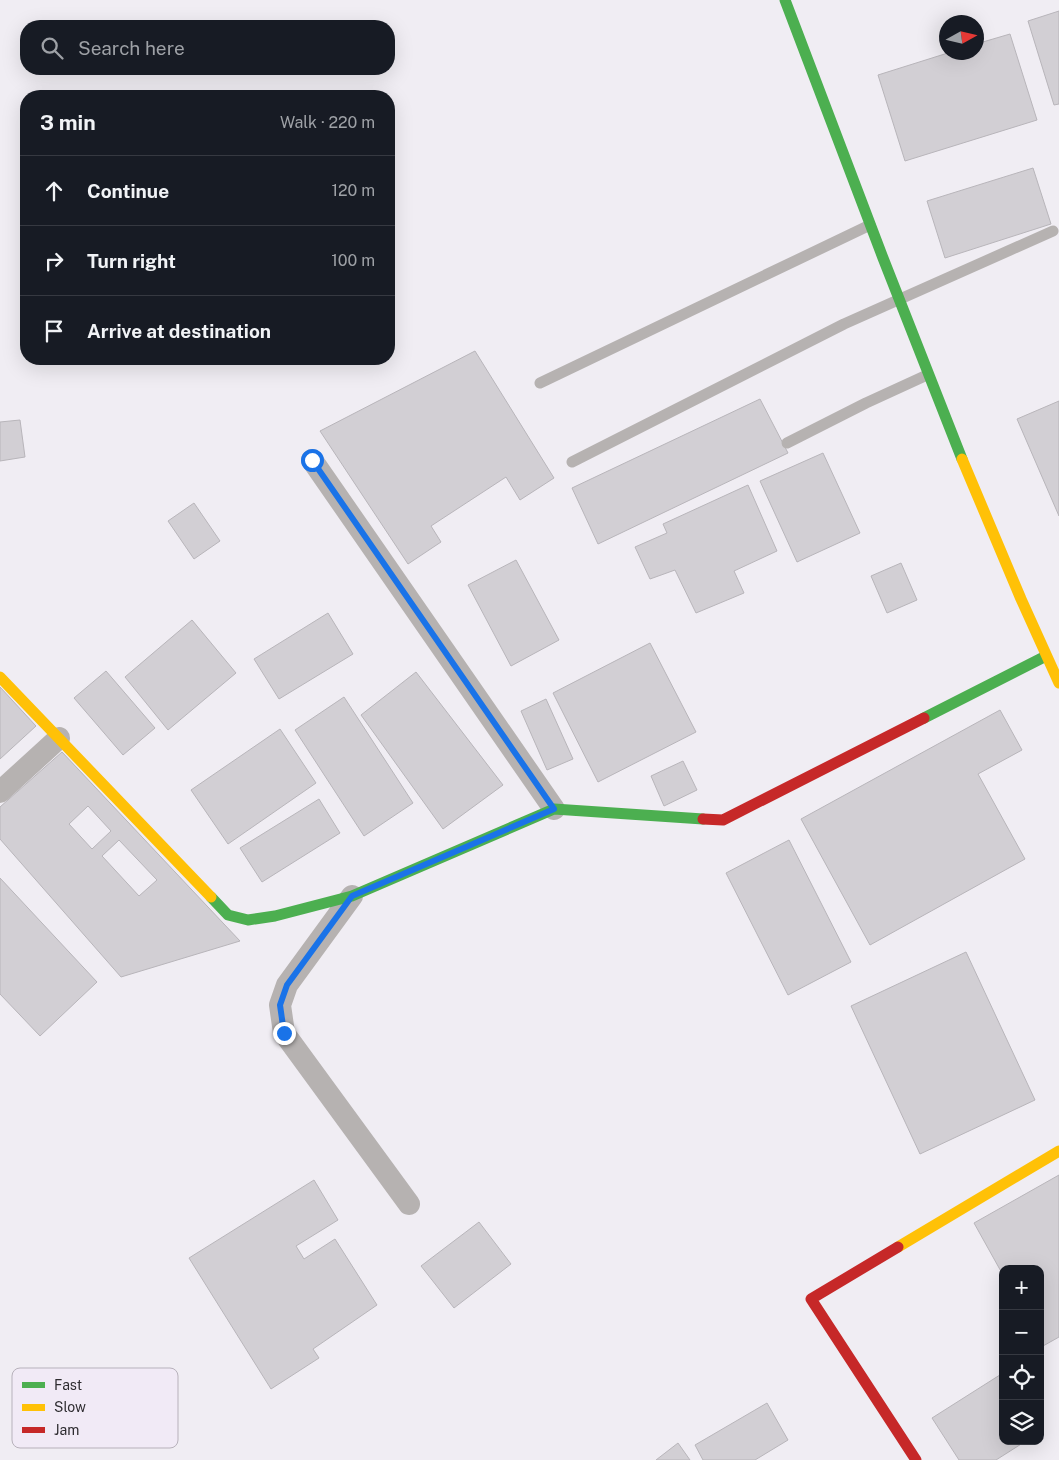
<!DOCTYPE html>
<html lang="en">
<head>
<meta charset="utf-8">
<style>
  body { margin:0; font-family:"Public Sans",sans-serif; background:#242831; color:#f1f3f6 }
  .controls { position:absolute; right:15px; bottom:15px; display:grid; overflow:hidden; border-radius:10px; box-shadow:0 5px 20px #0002 }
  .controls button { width:45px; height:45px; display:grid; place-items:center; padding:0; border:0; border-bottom:1px solid #363941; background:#171b24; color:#f1f3f6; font:25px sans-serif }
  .compass { position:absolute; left:939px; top:15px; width:45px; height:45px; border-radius:50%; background:#171b24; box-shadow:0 5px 20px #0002; rotate:82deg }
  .stop { position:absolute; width:15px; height:15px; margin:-11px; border:4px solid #1a73e8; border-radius:50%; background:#fff }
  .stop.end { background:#1a73e8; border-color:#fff; box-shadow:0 1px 5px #0008 }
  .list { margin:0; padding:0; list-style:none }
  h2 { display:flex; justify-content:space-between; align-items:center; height:65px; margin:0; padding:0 20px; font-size:21px }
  h2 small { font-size:16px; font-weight:400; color:#9ea1a6 }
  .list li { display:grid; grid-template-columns:32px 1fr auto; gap:15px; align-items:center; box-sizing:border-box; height:70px; padding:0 20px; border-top:1px solid #363941 }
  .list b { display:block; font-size:19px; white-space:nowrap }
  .list em { font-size:16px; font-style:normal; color:#9ea1a6 }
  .icon { flex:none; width:28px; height:28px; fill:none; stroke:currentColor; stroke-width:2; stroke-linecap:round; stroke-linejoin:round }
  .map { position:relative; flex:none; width:1059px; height:1460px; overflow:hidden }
  .search { position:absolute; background:#171b24; box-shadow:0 5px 20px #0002; left:20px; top:20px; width:375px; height:55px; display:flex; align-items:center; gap:12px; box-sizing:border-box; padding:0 18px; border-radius:20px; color:#9ea1a6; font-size:19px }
  .panel { position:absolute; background:#171b24; box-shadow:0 5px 20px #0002; left:20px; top:90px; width:375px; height:275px; border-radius:20px }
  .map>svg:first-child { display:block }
  .building { fill:#d2cfd4; stroke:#b8b5ba; fill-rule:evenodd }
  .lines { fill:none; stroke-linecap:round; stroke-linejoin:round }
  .lane { stroke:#b6b2b1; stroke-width:11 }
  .street { stroke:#b6b2b1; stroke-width:22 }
  .fast { stroke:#4caf50; stroke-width:11 }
  .slow { stroke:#ffc107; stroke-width:11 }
  .jam { stroke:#c62828; stroke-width:11 }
  .route { stroke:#1a73e8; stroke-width:6 }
  .key { fill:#f1eaf6; stroke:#b7b1bb; stroke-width:1 }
  .key-label { font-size:14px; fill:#2f2d31 }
</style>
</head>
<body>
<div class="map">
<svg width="1059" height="1460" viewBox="0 0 1059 1460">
  <rect width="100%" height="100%" fill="#f0edf3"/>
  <!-- building -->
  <g class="building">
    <polygon points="1059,11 1059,104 1054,105 1028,21"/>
    <polygon points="1010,34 1037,120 905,161 878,75 951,52 976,52 976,44"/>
    <polygon points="1033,168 1051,224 945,258 927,201"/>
    <polygon points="475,351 554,478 520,500 506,477 431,526 441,542 408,564 320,431"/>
    <polygon points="760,399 788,453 598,544 572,488"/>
    <polygon points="1059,401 1059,516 1017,419"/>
    <polygon points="20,420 25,457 0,461 0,422"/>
    <polygon points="823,453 860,533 797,562 760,481"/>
    <polygon points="748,485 777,551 734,571 744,593 696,613 675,570 650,579 635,547 667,533 663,524"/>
    <polygon points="194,503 220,541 194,559 168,521"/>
    <polygon points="516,560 559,640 511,666 468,585"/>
    <polygon points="901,563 917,600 887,613 871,576"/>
    <polygon points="328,613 353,654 279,699 254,659"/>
    <polygon points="192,620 236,673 168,730 125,677"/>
    <polygon points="650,643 696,732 598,782 553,693"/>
    <polygon points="106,671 155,728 123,755 74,698"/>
    <polygon points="416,672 503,785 443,829 361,715"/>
    <polygon points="0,687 36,726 0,759"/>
    <polygon points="344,697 413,803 364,836 295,730"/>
    <polygon points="546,699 573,759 547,770 521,711"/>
    <polygon points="1000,710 1022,750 978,774 1025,859 870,945 801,819"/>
    <polygon points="280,729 316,783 228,844 191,790"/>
    <path d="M62,752L240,941L121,977L0,839V807ZM88,806L111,831L92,849L69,824ZM119,840L157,880L139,896L102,856Z"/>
    <polygon points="683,761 697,790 664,806 651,776"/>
    <polygon points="319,799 340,833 262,882 240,848"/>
    <polygon points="789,840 851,962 788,995 726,873"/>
    <polygon points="0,878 97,982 40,1036 0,994"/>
    <polygon points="966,952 1035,1100 920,1154 851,1006"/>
    <polygon points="1059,1175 1059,1337 1043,1346 1040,1341 1040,1269 1003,1269 1003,1275 974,1223"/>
    <polygon points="314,1180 338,1220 296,1246 304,1259 335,1239 377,1305 313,1349 319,1358 271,1389 189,1258"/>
    <polygon points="479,1222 511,1264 454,1308 421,1266"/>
    <polygon points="1003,1373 1003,1441 1026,1441 996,1460 959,1460 932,1418"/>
    <polygon points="767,1403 788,1440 755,1460 703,1460 695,1445"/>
    <polygon points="678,1443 690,1460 656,1460"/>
  </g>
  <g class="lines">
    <!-- lane -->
    <g class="lane">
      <polyline points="540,383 870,225"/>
      <polyline points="787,443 866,403 927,375"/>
      <polyline points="572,462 844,324 1053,231"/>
    </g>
    <!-- street -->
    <g class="street">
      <polyline points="312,460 554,809"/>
      <polyline points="0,792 59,738"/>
      <polyline points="352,896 287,985 280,1005 284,1033 409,1204"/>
    </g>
    <!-- fast -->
    <g class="fast">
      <polyline points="785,0 883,258 962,459"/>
      <polyline points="924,718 1046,656"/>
      <polyline points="211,897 228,915 248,920 275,916 352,896 554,809 703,819"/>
    </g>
    <!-- slow -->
    <g class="slow">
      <polyline points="962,459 1021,599 1059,683"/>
      <polyline points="0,677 211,897"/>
      <polyline points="898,1247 1059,1151"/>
    </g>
    <!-- jam -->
    <g class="jam">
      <polyline points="703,819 723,820 924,718"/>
      <polyline points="898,1247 811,1299 916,1460"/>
    </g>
  </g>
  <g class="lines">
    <!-- route -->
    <polyline class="route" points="284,1033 280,1005 287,985 352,896 554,809 312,460"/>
  </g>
  <!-- legend -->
  <rect x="12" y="1368" width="166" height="80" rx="8" class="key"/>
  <rect x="22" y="1382" width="23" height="6" fill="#4caf50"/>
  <rect x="22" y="1404" width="23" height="7" fill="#ffc107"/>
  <rect x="22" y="1427" width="23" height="6" fill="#c62828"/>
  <g class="key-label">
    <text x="54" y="1390">Fast</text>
    <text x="54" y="1412">Slow</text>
    <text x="54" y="1435">Jam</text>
  </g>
</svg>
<div class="controls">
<button>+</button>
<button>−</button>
<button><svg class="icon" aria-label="locate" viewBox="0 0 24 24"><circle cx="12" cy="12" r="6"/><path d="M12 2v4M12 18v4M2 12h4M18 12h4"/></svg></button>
<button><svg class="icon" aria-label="layers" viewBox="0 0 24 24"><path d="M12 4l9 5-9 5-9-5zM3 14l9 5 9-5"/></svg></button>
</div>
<svg class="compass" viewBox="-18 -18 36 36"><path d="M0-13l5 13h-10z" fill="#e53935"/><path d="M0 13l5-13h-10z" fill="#9ea1a6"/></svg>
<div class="stop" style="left:312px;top:460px"></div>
<div class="stop end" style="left:284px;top:1033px"></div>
<div class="search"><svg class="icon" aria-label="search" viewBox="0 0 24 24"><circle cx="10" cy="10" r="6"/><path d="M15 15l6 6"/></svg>Search here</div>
<section class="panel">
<h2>3 min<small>Walk · 220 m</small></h2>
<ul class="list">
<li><svg class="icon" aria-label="ahead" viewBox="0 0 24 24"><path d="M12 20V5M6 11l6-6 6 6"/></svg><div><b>Continue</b></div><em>120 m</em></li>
<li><svg class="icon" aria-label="right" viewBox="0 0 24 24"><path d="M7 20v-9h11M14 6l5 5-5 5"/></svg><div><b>Turn right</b></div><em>100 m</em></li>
<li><svg class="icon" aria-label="arrive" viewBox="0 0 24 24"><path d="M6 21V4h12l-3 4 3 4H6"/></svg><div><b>Arrive at destination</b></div></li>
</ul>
</section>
</div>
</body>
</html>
